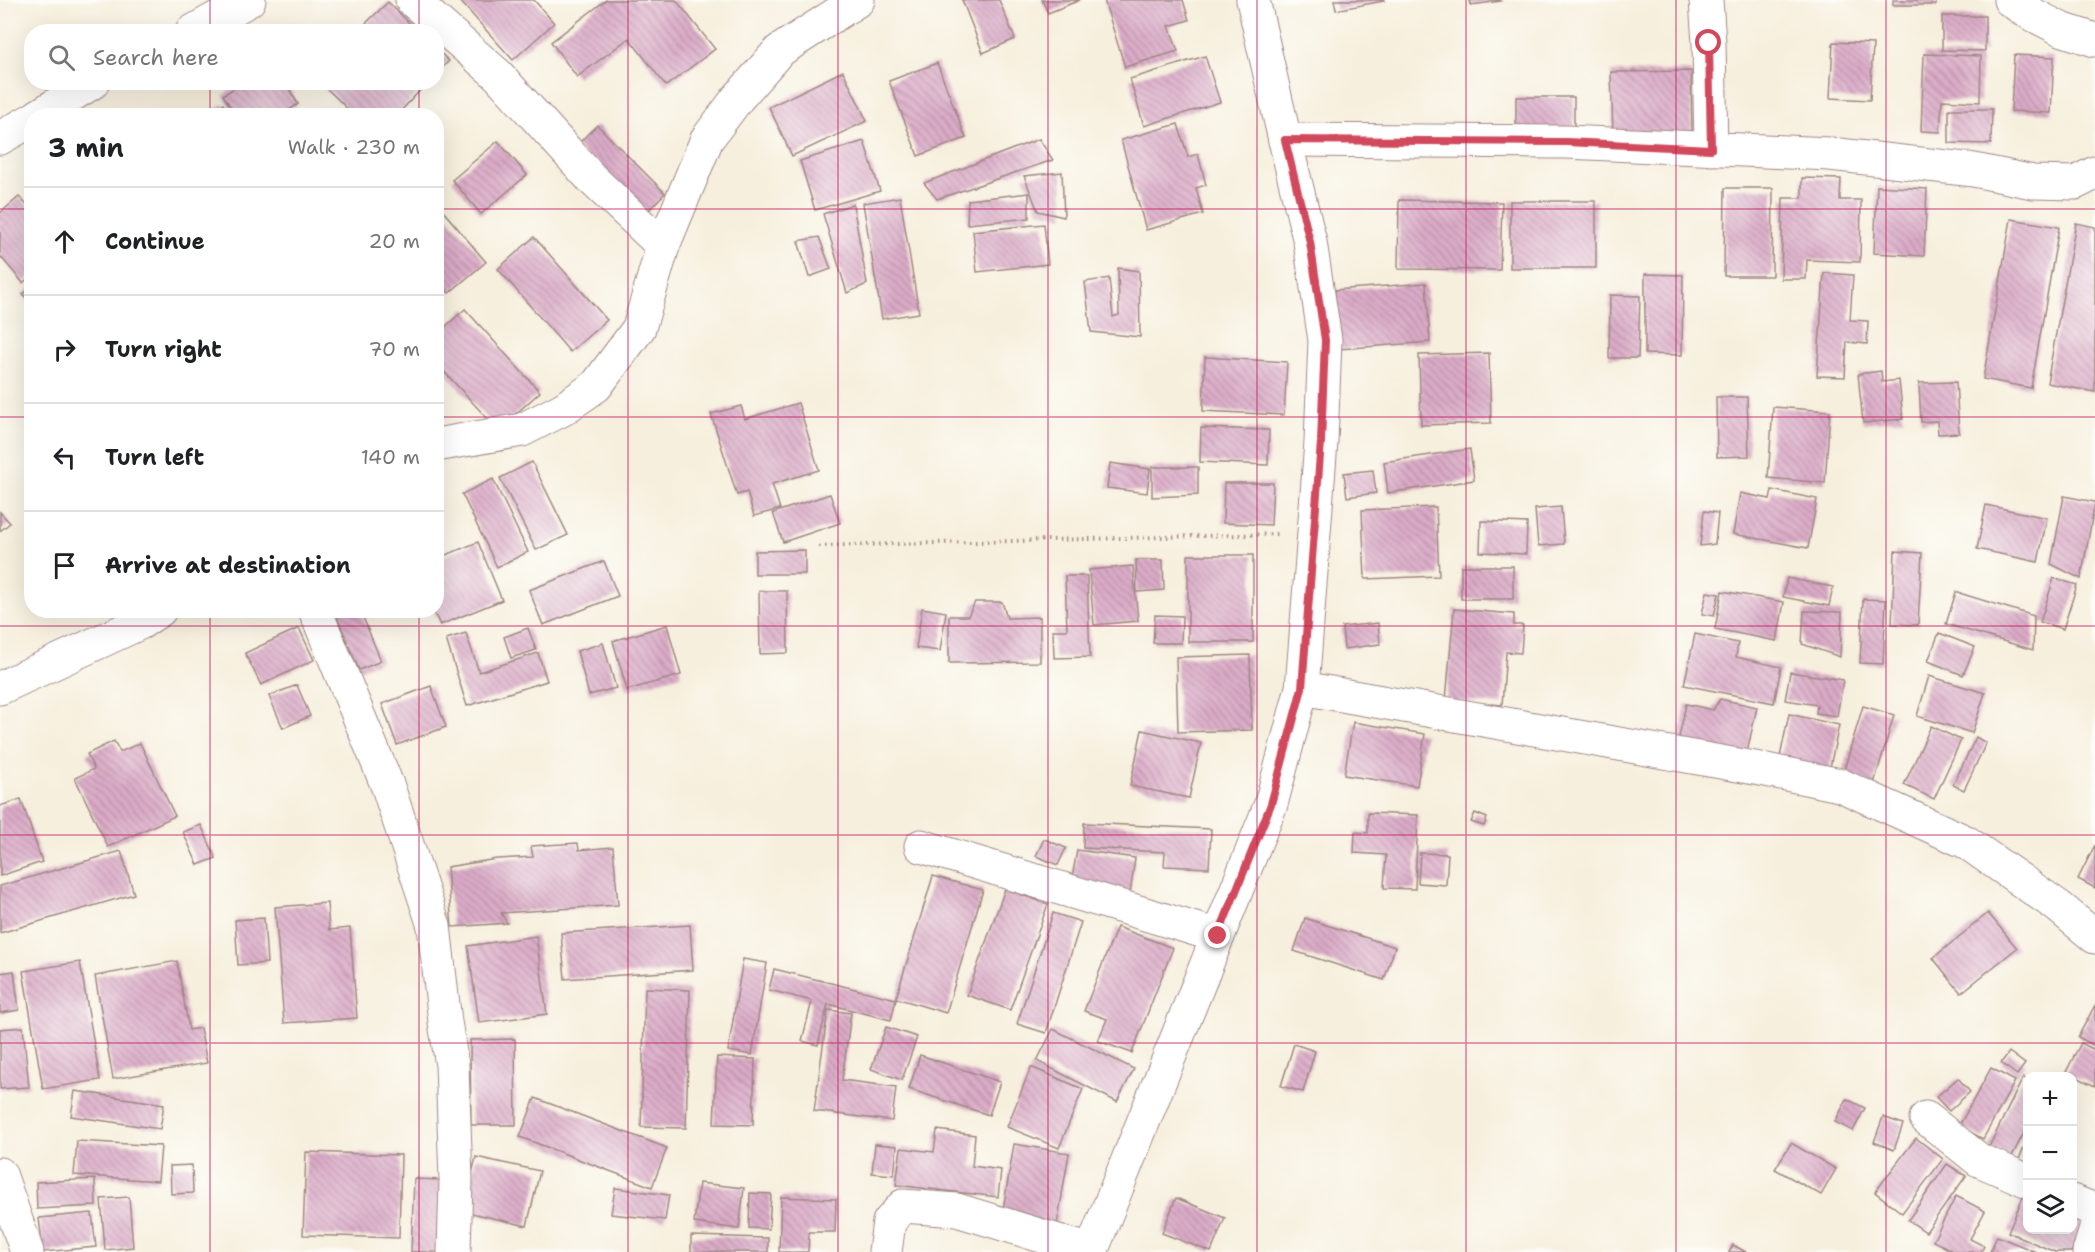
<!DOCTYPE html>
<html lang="en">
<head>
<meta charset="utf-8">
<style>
  body { margin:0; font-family:"Shantell Sans",sans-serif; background:#f6f6f6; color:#202124 }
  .controls { position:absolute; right:18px; bottom:18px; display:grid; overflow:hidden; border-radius:12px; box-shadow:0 6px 24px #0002 }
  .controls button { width:54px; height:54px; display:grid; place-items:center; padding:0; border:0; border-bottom:2px solid #e0e0e0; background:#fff; color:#202124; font:30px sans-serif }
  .stop { position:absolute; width:18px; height:18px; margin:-14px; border:4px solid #d1495b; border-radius:50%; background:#fff }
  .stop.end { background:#d1495b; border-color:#fff; box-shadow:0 2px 6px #0008 }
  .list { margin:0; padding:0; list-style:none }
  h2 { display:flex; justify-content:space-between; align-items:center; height:78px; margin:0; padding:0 24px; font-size:26px }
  h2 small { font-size:20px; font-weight:400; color:#757577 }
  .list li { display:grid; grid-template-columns:39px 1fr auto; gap:18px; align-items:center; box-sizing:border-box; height:108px; padding:0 24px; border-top:2px solid #e0e0e0 }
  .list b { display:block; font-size:22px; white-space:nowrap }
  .list em { font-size:20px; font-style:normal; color:#757577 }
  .icon { flex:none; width:33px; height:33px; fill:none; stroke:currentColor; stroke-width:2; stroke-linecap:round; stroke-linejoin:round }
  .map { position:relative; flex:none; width:2095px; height:1252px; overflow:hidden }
  .search { position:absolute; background:#fff; box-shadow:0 6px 24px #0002; left:24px; top:24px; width:420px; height:66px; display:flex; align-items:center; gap:15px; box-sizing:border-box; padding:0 21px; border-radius:24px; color:#757577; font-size:22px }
  .panel { position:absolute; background:#fff; box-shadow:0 6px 24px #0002; left:24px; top:108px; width:420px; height:510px; border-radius:24px }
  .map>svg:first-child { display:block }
  .building { fill:url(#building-back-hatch) }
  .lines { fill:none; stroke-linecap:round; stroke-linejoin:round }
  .minor-casing { stroke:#a08784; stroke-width:35 }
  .path { stroke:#a08784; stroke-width:4; stroke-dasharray:1.5 4.5; stroke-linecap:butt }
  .minor { stroke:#fff; stroke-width:33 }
  .route { stroke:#d1495b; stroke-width:8 }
  .grid { fill:none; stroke:#c2185b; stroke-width:1.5; stroke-opacity:0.55 }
</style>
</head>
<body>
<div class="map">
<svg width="2095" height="1252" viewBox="0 0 2095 1252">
  <defs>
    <pattern id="building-back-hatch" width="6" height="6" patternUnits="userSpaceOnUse" patternTransform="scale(1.5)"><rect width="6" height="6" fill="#dbacc8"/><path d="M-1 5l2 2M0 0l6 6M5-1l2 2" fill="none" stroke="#b48ba3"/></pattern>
  </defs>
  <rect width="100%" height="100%" fill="#fdfcf7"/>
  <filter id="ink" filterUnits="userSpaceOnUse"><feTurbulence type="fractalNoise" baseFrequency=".0167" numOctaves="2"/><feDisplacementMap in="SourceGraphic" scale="12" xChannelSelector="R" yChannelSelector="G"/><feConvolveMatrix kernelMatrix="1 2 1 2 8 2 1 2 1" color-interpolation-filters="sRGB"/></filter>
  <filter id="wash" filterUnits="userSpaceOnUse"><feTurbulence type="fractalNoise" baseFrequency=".008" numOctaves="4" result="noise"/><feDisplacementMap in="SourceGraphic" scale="24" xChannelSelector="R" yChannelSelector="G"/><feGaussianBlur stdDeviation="1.35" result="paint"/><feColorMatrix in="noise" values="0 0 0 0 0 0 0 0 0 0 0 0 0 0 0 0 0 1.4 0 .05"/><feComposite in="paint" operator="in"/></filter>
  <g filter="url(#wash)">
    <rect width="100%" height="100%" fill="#f6efdd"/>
    <g id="blocks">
      <!-- building -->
      <g class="building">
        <polygon points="459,0 534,0 554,23 513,60"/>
        <polygon points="606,0 676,0 715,49 666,86 629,38 577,77 551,42"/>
        <polygon points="962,0 999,0 1015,39 983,53"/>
        <polygon points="1042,0 1080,0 1048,13"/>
        <polygon points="1104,0 1183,0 1189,20 1169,26 1178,51 1125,67"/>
        <polygon points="1334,0 1384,0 1384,1 1336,10"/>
        <polygon points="1470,0 1500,0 1501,1 1471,5"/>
        <rect x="1893" y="0" width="43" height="5"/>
        <polygon points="388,2 418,32 375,32 366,23"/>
        <polygon points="1942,16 1985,16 1985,51 1942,50"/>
        <polygon points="1833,42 1873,44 1870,100 1830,98"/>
        <polygon points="436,49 449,61 436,74"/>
        <polygon points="1924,54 1981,56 1980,102 1942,100 1940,132 1921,131"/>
        <polygon points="2014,55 2054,57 2051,113 2011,111"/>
        <polygon points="1205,56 1220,102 1144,126 1130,79"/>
        <polygon points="937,63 966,138 918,156 889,81"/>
        <polygon points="843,71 867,121 792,156 769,107"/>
        <polygon points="1691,71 1692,134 1613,135 1611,72"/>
        <polygon points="244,82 285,82 298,104 280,116 236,116 223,95"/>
        <polygon points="320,82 428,82 396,116 355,116"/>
        <rect x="1516" y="97" width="58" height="35"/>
        <polygon points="223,104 231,116 206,116"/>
        <polygon points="1949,109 1992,109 1991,144 1949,143"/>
        <polygon points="1178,124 1188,157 1198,154 1206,185 1196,188 1203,214 1146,230 1121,140"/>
        <polygon points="597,125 665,193 645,214 576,146"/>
        <polygon points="1039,139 1053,160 937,199 924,183"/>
        <polygon points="498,141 527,175 481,214 452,180"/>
        <polygon points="864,141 880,191 815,210 800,161"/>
        <polygon points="1062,172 1064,217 1038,211 1024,176"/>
        <polygon points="1802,178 1841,179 1840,200 1861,200 1860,262 1807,260 1806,279 1781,279 1783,198 1802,198"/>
        <polygon points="1877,186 1927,189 1924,256 1874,253"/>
        <polygon points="1725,188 1773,188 1772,276 1724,276"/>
        <polygon points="1029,193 1029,218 967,224 968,200"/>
        <polygon points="19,197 32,210 32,275 23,283 0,256 0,213"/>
        <polygon points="900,197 919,313 882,319 863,203"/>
        <polygon points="1399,200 1502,202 1500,270 1398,269"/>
        <rect x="1510" y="201" width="86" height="67"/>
        <polygon points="853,204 867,284 847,293 823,214"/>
        <polygon points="443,211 486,262 449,293 436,279 436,216"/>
        <polygon points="2011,219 2059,227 2031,388 1983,379"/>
        <polygon points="2076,223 2095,227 2095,392 2047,383"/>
        <polygon points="1044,224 1048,264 977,272 973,231"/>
        <polygon points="534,237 607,320 570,352 498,269"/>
        <polygon points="819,237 831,269 809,277 798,241"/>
        <polygon points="1118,268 1139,271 1140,337 1091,332 1085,282 1109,278 1113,317 1119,315"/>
        <polygon points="1824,273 1853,275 1850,320 1868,321 1867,344 1847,342 1845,377 1817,376"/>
        <polygon points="1645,274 1683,275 1682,355 1645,354"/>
        <polygon points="1426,283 1430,342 1339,349 1335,290"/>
        <polygon points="32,287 32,305 23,294"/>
        <polygon points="1610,295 1640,296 1638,358 1609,358"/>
        <polygon points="465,309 540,392 498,430 436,363 436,335"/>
        <polygon points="1489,353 1491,423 1421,425 1419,355"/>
        <polygon points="1205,357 1287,362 1284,415 1203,411"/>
        <polygon points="1881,371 1882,382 1899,380 1903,419 1863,423 1858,374"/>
        <polygon points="1956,382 1959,433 1938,434 1937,421 1921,422 1919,383"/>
        <polygon points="1716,397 1747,397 1749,456 1717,457"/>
        <polygon points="798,403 819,470 772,484 780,509 754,516 747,492 737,495 711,414 741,406 745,419"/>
        <polygon points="1773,407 1830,411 1825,483 1768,478"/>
        <polygon points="1201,428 1269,430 1268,465 1200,462"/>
        <polygon points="1470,449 1474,480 1388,493 1384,462"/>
        <polygon points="532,462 568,535 536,550 500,478"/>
        <polygon points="1110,463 1150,469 1147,493 1107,488"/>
        <polygon points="1152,467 1198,467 1198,495 1152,497"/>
        <polygon points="1373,470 1376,493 1347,497 1344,473"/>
        <polygon points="493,479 528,552 497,567 462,494"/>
        <polygon points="1224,483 1273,483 1271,525 1223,523"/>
        <polygon points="1772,490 1817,499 1808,548 1733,534 1740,493 1770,499"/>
        <polygon points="830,494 840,523 783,542 773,513"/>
        <polygon points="2064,496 2095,502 2081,579 2051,564"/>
        <polygon points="1986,505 2047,518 2038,562 1977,549"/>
        <polygon points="1436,507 1439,576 1365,579 1362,510"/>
        <polygon points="1561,507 1564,544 1538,546 1535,509"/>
        <polygon points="1704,511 1718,513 1715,544 1700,546"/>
        <polygon points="0,512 10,523 0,531"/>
        <polygon points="1481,521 1527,523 1526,554 1480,552"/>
        <polygon points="478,542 502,600 440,625 433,610 436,610 436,575 440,574 436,567 436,559"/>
        <polygon points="805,550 805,574 755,574 755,551"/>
        <polygon points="1895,551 1922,553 1918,625 1892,624"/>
        <rect x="1188" y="555" width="65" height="87"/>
        <polygon points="1136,560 1163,560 1164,590 1137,592"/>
        <polygon points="604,561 618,596 543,625 529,590"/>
        <polygon points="1133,566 1138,621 1094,625 1089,570"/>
        <rect x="1461" y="566" width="52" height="33"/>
        <polygon points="1065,576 1087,576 1090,657 1054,658 1053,630 1067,630"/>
        <polygon points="1787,578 1833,587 1829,606 1783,597"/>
        <polygon points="2054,578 2077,585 2063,629 2040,622"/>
        <polygon points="759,591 787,591 788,653 760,654"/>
        <polygon points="1722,591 1784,602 1777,641 1715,629"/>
        <polygon points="1707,592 1719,594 1714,616 1702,614"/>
        <polygon points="1956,592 2034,616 2033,650 1946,624"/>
        <polygon points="1863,599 1886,600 1883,664 1860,663"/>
        <polygon points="975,602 1002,602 1007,618 1040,617 1040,662 949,663 949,616 968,616"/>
        <polygon points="922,608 946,612 940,651 916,648"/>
        <polygon points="1454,609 1514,614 1514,625 1523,625 1521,653 1506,652 1502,705 1446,700"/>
        <polygon points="334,610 360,610 381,661 359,670"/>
        <polygon points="1804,611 1842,612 1840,657 1802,644"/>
        <polygon points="1155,615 1182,616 1181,643 1153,643"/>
        <polygon points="1378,623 1380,644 1344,649 1342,627"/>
        <polygon points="667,625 681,675 627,690 613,641"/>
        <polygon points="299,628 314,660 261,685 245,653"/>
        <polygon points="528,628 536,650 511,658 504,637"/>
        <polygon points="466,633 479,672 538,653 547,681 467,706 446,639"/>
        <polygon points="1939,633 1975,647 1963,675 1928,661"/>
        <polygon points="1695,634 1738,643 1736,657 1781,667 1774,703 1684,685"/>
        <polygon points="603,643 616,688 589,695 577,651"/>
        <polygon points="1250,655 1252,730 1178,732 1176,657"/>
        <polygon points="1790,672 1843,680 1837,716 1816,713 1817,705 1785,700"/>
        <polygon points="1929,676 1985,693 1972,733 1917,716"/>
        <polygon points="297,685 310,716 283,728 269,696"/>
        <polygon points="431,686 446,727 397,745 382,704"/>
        <polygon points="1720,699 1757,707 1746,757 1678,742 1686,704 1713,710"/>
        <polygon points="1863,706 1894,715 1873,787 1844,770"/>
        <polygon points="1789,714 1839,725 1829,772 1779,762"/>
        <polygon points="1353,722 1425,734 1417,786 1344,775"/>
        <polygon points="1931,726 1961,740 1934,799 1904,785"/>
        <polygon points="1142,730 1201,743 1189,798 1130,786"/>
        <polygon points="1976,737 1986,743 1964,790 1953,785"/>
        <polygon points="114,741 120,752 140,743 175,816 108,847 75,778 94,769 87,754"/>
        <polygon points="21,799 42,862 0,876 0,806"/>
        <polygon points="1368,813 1418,815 1415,889 1384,888 1386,855 1354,853 1355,832 1368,833"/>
        <polygon points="1475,813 1487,818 1484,826 1471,822"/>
        <polygon points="1084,823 1211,829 1209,868 1164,866 1165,852 1083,848"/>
        <polygon points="201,825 216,858 198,865 183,832"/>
        <polygon points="1044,839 1066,848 1058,865 1036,856"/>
        <polygon points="578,843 579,850 613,847 618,905 501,913 507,923 452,927 447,867 497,859 533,857 531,846"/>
        <polygon points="2095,845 2095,888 2078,879"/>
        <polygon points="1077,850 1135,858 1130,894 1071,884"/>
        <polygon points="121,851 134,894 0,933 0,886"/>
        <polygon points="1420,853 1448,854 1446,885 1418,883"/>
        <polygon points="933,876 983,890 946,1013 896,998"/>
        <polygon points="1005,889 1048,904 1010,1010 967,995"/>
        <polygon points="327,903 329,930 350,928 357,1018 284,1023 275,907"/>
        <polygon points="1053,913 1081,922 1046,1033 1017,1024"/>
        <polygon points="1988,913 2017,948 1961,993 1933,958"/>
        <polygon points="264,918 267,963 238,965 235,920"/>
        <polygon points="1305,918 1395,947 1384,980 1294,951"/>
        <polygon points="690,925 693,970 565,979 561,933"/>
        <polygon points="1117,927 1173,948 1132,1053 1098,1041 1107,1019 1084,1011"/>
        <polygon points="536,936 547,1014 479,1023 468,946"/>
        <polygon points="743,959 767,963 752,1055 728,1051"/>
        <polygon points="177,961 189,1030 200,1028 207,1063 113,1079 95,976"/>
        <polygon points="80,962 100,1080 43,1089 23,971"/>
        <polygon points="774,969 896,999 891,1020 828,1004 818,1045 802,1041 812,1001 769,990"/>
        <polygon points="14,971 19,1010 0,1013 0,973"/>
        <polygon points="645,988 690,990 686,1128 641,1127"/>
        <polygon points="2095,1005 2095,1046 2078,1037"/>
        <polygon points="828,1010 851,1013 842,1080 896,1087 892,1121 814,1111"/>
        <polygon points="23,1027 29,1087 0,1089 0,1029"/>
        <polygon points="886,1027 917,1037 902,1080 871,1069"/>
        <polygon points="1053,1029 1134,1069 1117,1102 1037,1061"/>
        <polygon points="515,1039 516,1125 471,1125 470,1040"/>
        <polygon points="2081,1043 2095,1050 2095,1086 2066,1072"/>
        <polygon points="1294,1044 1315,1051 1303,1092 1281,1086"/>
        <polygon points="2009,1052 2025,1064 2017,1075 2001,1063"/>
        <polygon points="920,1055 1000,1082 989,1115 909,1089"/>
        <polygon points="717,1057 755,1059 753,1125 714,1124"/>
        <polygon points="1031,1067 1083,1089 1059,1148 1007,1127"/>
        <polygon points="1991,1068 2015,1081 1983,1139 1959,1126"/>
        <polygon points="1958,1078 1970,1092 1949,1111 1936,1097"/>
        <polygon points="2023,1078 2028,1080 2028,1125 2011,1158 1989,1147"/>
        <polygon points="75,1091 164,1104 160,1129 71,1116"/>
        <polygon points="535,1098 667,1148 652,1187 520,1137"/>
        <polygon points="1847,1099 1865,1108 1853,1131 1835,1122"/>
        <polygon points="1883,1117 1903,1124 1894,1150 1874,1142"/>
        <polygon points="937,1130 975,1135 972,1166 1001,1170 998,1197 896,1185 901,1148 934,1152"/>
        <polygon points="1916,1138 1943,1159 1902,1213 1875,1192"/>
        <polygon points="2028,1138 2028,1163 2019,1159"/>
        <polygon points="77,1141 161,1146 158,1181 74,1175"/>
        <polygon points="1791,1143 1836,1169 1821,1195 1775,1169"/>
        <polygon points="875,1144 897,1146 894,1175 872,1173"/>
        <polygon points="1014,1144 1069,1153 1056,1231 1001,1222"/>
        <polygon points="306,1152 401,1155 399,1238 303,1235"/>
        <polygon points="476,1157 540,1171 527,1226 463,1211"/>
        <polygon points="1947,1164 1966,1176 1926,1232 1908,1220"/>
        <polygon points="192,1165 193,1193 171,1194 170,1166"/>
        <polygon points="95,1179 96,1206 37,1209 36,1182"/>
        <polygon points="414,1179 442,1180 440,1252 411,1252"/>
        <polygon points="699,1183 744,1188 739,1229 694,1223"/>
        <polygon points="615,1188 669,1195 665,1220 611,1214"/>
        <polygon points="750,1193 771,1194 769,1229 749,1228"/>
        <polygon points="1956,1196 1985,1211 1970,1239 1984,1246 1981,1252 1955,1252 1933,1241"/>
        <polygon points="129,1197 133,1247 105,1250 101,1199"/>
        <polygon points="781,1197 836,1199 835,1232 809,1232 808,1252 779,1252"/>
        <polygon points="2023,1197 2028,1199 2028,1230 2072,1230 2072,1218 2084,1223 2071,1252 2055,1252 2008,1232"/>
        <polygon points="1176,1198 1225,1218 1211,1252 1162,1233"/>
        <polygon points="92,1213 96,1247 43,1252 39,1218"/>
        <polygon points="691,1236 768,1238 768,1252 691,1252"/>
        <polygon points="1997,1236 2036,1252 1990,1252"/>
        <polygon points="1733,1245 1746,1252 1729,1252"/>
      </g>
    </g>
  </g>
  <g filter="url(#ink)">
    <use href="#blocks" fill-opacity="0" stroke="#a08784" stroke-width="1.5"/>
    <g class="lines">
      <defs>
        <g id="minor">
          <polyline points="412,0 498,75 592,179 663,246"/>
          <polyline points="1253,0 1285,140 1566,142 1830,154 1974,170 2033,182 2075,183 2095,173"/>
          <polyline points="1706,0 1709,43 1711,149"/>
          <polyline points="2010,0 2026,11 2061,29 2095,40"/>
          <polyline points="192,32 249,0"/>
          <polyline points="38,116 93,82"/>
          <polyline points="0,138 32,120"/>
          <polyline points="436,445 522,430 563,409 596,386 639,328 663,246 707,139 737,99 779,51 858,0"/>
          <polyline points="315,610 388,787 434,926 445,1022 452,1065 456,1180 454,1252"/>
          <polyline points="0,688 140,623 160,610"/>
          <polyline points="1302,688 1766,770 1840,785 1966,842 2059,907 2095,937"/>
          <polyline points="921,846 1218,936"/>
          <polyline points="1926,1118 1979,1160 2028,1181"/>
          <polyline points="0,1174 27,1252"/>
          <polyline points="2072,1201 2095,1210"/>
          <polyline points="885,1252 889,1222 903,1206 957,1210 1091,1251"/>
          <polyline points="1091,1252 1271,804 1302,688 1321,442 1325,340 1310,242 1285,140"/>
          <polyline points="2089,1252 2095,1232"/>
        </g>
      </defs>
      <!-- minor casing -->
      <use href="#minor" class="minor-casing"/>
      <!-- path -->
      <polyline class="path" points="819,546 1278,534"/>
      <!-- minor -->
      <use href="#minor" class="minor"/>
    </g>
  </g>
  <g class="lines" filter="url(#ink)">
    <!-- route -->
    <polyline class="route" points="1218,936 1271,804 1302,688 1321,442 1325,340 1310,242 1285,140 1566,142 1711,149 1709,43"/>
  </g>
  <!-- grid -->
  <path class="grid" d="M210,0V32M419,0V32M628,0V1252M838,0V1252M1048,0V1252M1257,0V1252M1466,0V1252M1676,0V1252M1886,0V1252M210,82V116M419,82V116M0,209H32M436,209H2095M0,417H32M436,417H2095M210,610V1252M419,610V1252M0,626H2095M0,835H2095M0,1043H2095"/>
</svg>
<div class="controls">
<button>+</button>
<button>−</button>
<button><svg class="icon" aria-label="layers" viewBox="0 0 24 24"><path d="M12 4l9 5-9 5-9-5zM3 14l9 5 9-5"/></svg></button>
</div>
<div class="stop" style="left:1709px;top:43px"></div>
<div class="stop end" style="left:1218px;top:936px"></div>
<div class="search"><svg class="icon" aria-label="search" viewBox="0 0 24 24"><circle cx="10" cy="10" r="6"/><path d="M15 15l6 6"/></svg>Search here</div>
<section class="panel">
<h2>3 min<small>Walk · 230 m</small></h2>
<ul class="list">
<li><svg class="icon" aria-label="ahead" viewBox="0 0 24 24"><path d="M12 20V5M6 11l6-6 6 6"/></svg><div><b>Continue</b></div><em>20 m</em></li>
<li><svg class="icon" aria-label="right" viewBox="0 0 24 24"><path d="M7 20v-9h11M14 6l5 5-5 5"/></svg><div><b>Turn right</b></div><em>70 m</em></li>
<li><svg class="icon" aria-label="left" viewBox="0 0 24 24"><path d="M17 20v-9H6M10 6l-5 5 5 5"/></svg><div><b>Turn left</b></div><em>140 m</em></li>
<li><svg class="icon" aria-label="arrive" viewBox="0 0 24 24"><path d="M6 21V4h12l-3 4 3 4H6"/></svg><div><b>Arrive at destination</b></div></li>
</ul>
</section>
</div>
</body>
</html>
